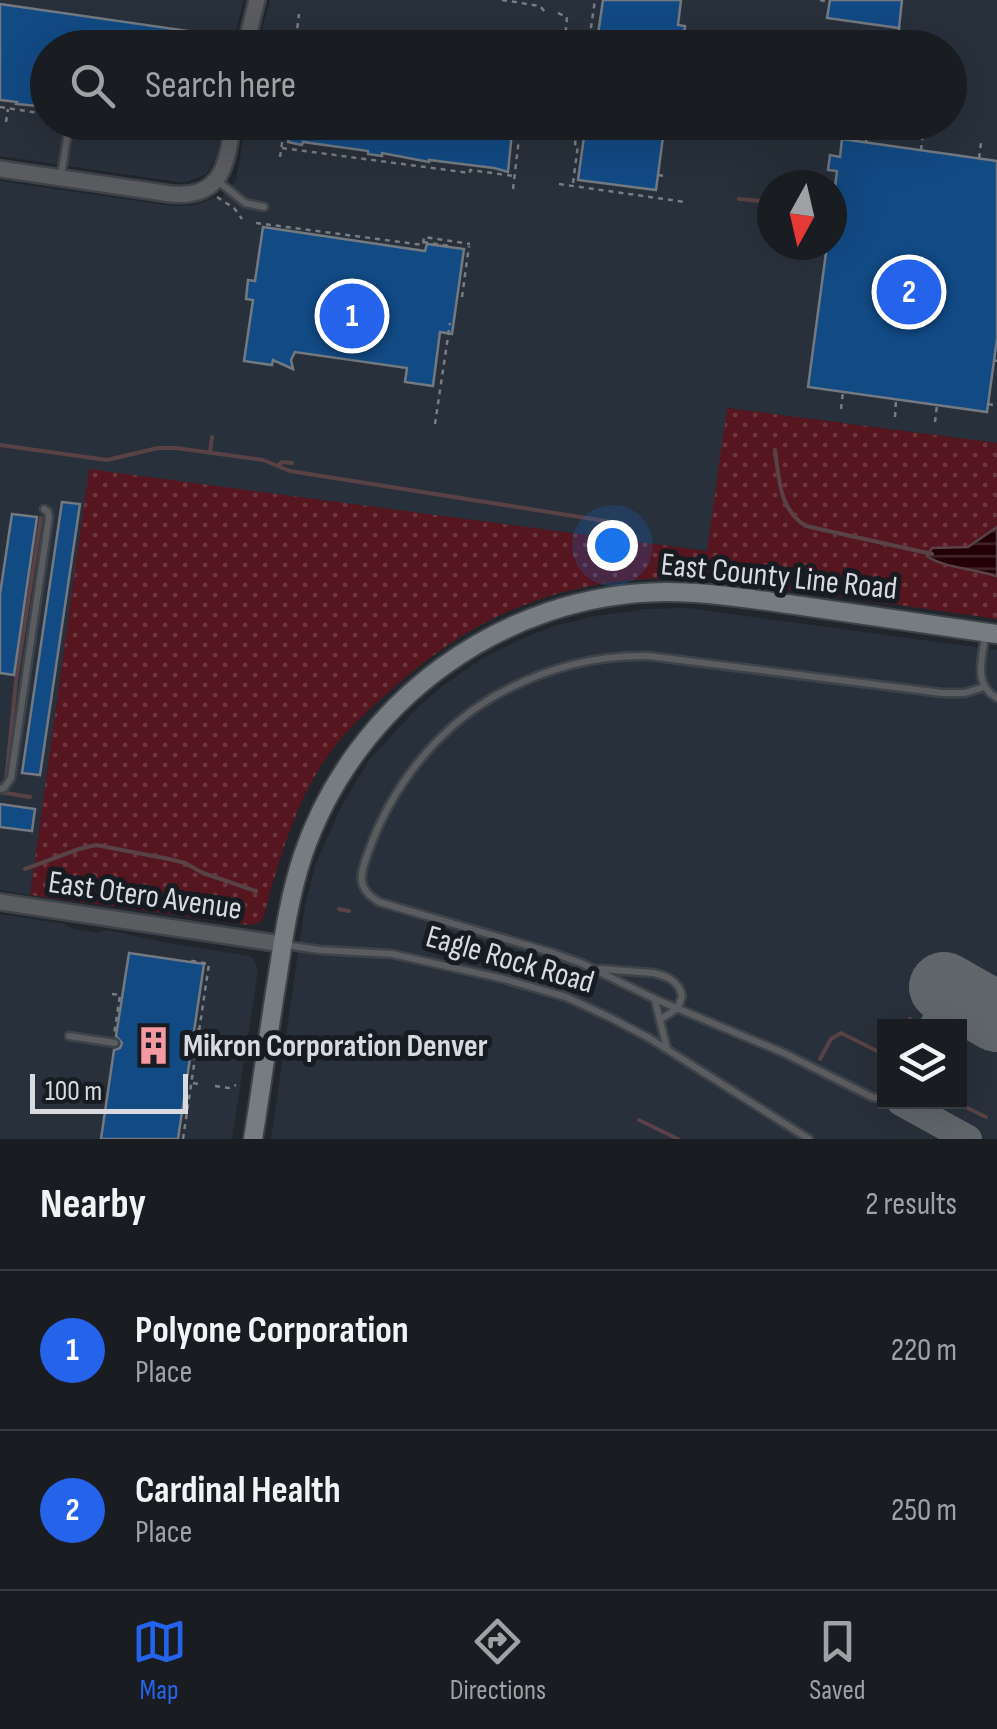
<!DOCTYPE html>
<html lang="en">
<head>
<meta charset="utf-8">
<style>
  body { margin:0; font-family:"Sofia Sans Condensed",sans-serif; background:#26292e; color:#f1f3f6 }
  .controls { position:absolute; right:30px; bottom:30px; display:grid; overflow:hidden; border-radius:0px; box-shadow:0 10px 40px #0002 }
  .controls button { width:90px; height:90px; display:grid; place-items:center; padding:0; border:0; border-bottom:2px solid #373a3f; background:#191c21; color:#f1f3f6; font:50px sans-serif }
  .compass { position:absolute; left:757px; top:170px; width:90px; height:90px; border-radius:50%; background:#191c21; box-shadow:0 10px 40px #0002; rotate:188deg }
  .scale { position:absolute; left:30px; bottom:25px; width:158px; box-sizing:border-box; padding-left:10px; border:5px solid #d7dbdf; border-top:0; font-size:28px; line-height:35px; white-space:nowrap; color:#d7dbdf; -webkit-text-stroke:8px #171c22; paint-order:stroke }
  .you { position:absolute; left:612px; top:545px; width:35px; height:35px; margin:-25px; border:8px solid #fff; border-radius:50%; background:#1a73e8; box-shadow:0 0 0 15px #1a73e833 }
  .badge { display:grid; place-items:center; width:65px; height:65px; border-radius:50%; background:#2563eb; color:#fff; font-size:32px; font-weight:700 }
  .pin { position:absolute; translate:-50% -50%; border:5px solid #fff; box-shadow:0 2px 10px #0006 }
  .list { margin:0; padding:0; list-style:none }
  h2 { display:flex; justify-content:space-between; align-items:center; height:130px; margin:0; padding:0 40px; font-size:42px }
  h2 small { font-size:32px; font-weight:400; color:#9fa1a5 }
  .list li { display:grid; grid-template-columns:65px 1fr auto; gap:30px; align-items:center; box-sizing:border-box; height:160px; padding:0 40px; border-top:2px solid #373a3f }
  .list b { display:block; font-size:38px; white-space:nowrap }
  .list p { margin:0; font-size:32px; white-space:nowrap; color:#9fa1a5 }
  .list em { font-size:32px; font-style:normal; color:#9fa1a5 }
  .icon { flex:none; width:55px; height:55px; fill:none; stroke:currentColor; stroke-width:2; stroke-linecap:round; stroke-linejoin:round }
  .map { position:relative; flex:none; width:997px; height:1139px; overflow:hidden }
  .search { position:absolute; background:#191c21; box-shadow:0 10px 40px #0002; left:30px; right:30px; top:30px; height:110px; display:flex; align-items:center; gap:25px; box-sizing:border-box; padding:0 35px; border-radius:55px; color:#9fa1a5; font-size:38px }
  .sheet { height:450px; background:#191c21 }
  nav { display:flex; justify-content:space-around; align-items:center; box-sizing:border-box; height:140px; border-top:2px solid #373a3f; background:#191c21; font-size:28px; color:#9fa1a5 }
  nav a { display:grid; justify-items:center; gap:5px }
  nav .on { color:#2563eb }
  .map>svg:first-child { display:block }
  .built { fill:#28303b; fill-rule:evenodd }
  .grass { fill:url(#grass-dots) }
  .water { fill:url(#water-rules); stroke:#594246; stroke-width:2.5 }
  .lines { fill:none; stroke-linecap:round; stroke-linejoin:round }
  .stream { stroke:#594246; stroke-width:4 }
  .taxiway { stroke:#61666b; stroke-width:28 }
  .runway { stroke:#61666b; stroke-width:70 }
  .building { fill:#124a84; stroke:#737980; stroke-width:2.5 }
  .service-casing { stroke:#3e4349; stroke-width:11 }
  .tertiary-casing { stroke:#3e4349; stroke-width:20 }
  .secondary-casing { stroke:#3e4349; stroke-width:22 }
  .path { stroke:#797d82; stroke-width:2.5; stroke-dasharray:5 5; stroke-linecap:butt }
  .service { stroke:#5a5c60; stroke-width:6 }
  .tertiary { stroke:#5a5c60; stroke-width:15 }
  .secondary { stroke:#777c81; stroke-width:18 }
  .labels { text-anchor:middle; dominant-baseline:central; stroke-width:10; stroke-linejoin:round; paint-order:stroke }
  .street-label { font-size:32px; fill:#d7dbdf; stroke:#171c22 }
  .poi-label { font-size:32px; font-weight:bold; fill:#d7dbdf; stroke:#171c22; text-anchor:start }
</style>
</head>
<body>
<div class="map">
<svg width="997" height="1139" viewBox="0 0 997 1139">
  <defs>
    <pattern id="grass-dots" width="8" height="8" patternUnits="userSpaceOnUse" patternTransform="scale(2.5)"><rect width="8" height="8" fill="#55161f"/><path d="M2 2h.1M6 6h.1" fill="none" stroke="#6d373f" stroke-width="1.8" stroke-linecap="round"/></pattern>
    <pattern id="water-rules" width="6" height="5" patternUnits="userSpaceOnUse" patternTransform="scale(2.5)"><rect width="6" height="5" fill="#230004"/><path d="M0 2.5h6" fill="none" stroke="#422528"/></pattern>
  </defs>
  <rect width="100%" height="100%" fill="#21262c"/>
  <!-- built -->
  <g class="built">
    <polygon points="0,0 244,0 232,47 48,48 48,122 222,123 217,156 206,174 184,183 0,156"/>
    <path d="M270,0H997V443L728,408L708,551L90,470L30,895L0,890V181L173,206L196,205L213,198L220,199L236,180L246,123L950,122V48L257,47ZM772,185H832V245H772Z"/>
    <path d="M687,608L997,650V1139H271L305,905L315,866L340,809L370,759L419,706L444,685L480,660L515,642L551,627L591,617L645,609ZM884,1026H960V1102H884Z"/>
    <polygon points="0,914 64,924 73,929 96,933 108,930 162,942 250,956 254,959 258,971 232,1139 0,1139"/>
  </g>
  <!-- grass -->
  <path class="grass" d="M727,408L997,443V619L707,578C579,574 486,604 391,690C364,713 338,738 319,769C291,816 277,867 263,919L259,923L249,925L30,895L89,469L707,551Z"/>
  <!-- water -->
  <path class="water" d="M997,527V576C978,570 941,567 927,556L932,548L968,547Z"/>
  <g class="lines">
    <!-- stream -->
    <g class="stream">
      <polyline points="739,199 761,201"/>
      <polyline points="0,445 107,460 158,448 176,448 263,460 290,471 618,523"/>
      <path d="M775,450C779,478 779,510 806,526L932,554"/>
      <polyline points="210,452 212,437"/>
      <polyline points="279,465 282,462 292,463"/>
      <polyline points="6,781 16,681 41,518"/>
      <polyline points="0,792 30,797"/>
      <polyline points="25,869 79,849 96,845 169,859 185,863 203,873 256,891"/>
      <polyline points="339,909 349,911"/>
      <polyline points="904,1026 910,1019"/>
      <polyline points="820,1059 831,1039 841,1033 879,1052 884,1052"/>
      <polyline points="955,1102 986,1117"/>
      <polyline points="639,1120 678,1139"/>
    </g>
    <!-- taxiway -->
    <g class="taxiway">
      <polyline points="933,1026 952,992"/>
      <polyline points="901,1102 968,1139"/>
    </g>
    <!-- runway -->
    <polyline class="runway" points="944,987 997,1017"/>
  </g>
  <!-- building -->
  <g class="building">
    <polygon points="603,0 681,0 678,25 685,26 683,42 676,41 675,48 596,48"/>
    <polygon points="830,0 902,0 899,28 827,18"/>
    <polygon points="0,4 195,32 193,48 48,48 48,107 16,104 17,102 0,100"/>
    <polygon points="293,122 513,122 508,172 494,168 429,160 429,162 382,153 382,156 368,154 368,151 303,142 302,145 288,142"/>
    <polygon points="586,122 665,122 656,190 578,180"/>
    <polygon points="842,139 997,161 997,339 987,412 808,387 827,245 832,245 832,211 837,171 828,170 830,155 840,157"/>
    <polygon points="263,227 425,251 427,244 464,249 452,334 440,332 433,386 405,382 407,368 295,352 291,360 293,369 273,360 272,365 244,361 253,300 246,299 248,280 255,281"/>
    <polygon points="62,502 80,504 40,775 22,773"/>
    <polygon points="12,514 37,517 14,675 0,673 0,594"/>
    <polygon points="0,804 35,809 32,831 0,827"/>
    <polygon points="129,953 204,964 178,1139 101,1139 114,1050 120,1048 122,1043 116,1036"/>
  </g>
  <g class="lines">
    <defs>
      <g id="service">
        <polyline points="61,176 67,138"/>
        <polyline points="218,181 245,203 264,207"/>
        <path d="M985,637C982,659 973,685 997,698"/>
        <polyline points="0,789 4,788 11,778 49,517 48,512 44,509"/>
        <polyline points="285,945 320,950 392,954 504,979 566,997 611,1018 649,1038 809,1139"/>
        <path d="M600,969L653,973C667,976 679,981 682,996L678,1008L661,1019"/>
        <polyline points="655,1000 667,1049"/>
        <polyline points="69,1036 115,1043"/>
        <path d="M884,1099L872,1097L784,1053L655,999L581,963L550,952L379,902C354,887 361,873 369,850C392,787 435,731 493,697C540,670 593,655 648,656L942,693H965L984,687"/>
      </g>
      <g id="tertiary">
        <polyline points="245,48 257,0"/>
        <path d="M0,169L171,194C223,199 227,163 233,122"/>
        <polyline points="0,902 282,944"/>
      </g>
      <path id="secondary" d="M253,1139C262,1084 269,1029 278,974C284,934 290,894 303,855C355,702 503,593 666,592C711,592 757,600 802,606C867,615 932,625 997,634"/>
    </defs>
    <!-- service casing -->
    <use href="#service" class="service-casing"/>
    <!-- tertiary casing -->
    <use href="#tertiary" class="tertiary-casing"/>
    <!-- secondary casing -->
    <use href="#secondary" class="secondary-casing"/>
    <!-- path -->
    <g class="path">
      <polyline points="502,0 540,6 545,12"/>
      <polyline points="820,0 829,2"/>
      <polyline points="558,13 567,17 565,39 567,39"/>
      <polyline points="899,26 899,35"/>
      <polyline points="579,40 588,41"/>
      <polyline points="295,48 299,14"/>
      <polyline points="531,48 532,45"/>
      <polyline points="588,48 595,0"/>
      <polyline points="0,107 45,114"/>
      <polyline points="46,107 44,117 48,117"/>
      <polyline points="6,122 8,109"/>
      <polyline points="83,122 184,137"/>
      <polyline points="866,142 867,128"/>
      <polyline points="282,148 470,173 470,170 514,176"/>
      <polyline points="921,150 923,134"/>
      <polyline points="280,157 285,122"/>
      <polyline points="979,158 981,143"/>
      <polyline points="658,175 664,176"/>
      <polyline points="573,183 578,145 575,144 578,122"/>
      <polyline points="559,184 685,202"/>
      <polyline points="513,189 521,122"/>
      <polyline points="217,197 234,208 242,219"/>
      <polyline points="256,223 423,245 424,237 470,244"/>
      <polyline points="423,242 450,246"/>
      <polyline points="462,297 469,246"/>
      <polyline points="994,360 997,361"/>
      <polyline points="988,404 997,406"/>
      <polyline points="841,409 843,392"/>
      <polyline points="895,417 896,400"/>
      <polyline points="935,422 937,405"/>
      <polyline points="435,424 450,323"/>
      <polyline points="112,994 120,995 114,1035"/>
      <polyline points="193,1037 196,1029 198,1029"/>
      <polyline points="193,1083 202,1085"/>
      <polyline points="215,1086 229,1088 236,1085"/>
      <polyline points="183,1139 209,964 187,960"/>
    </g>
    <!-- service -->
    <use href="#service" class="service"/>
    <!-- tertiary -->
    <use href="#tertiary" class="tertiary"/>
    <!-- secondary -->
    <use href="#secondary" class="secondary"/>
  </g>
  <!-- icons -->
  <defs>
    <symbol id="building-bare" viewBox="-9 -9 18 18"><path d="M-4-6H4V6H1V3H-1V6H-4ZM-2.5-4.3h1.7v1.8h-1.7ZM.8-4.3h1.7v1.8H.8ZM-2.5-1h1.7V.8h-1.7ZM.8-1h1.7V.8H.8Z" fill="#f49aa0" stroke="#171c22" stroke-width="2.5" paint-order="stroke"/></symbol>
  </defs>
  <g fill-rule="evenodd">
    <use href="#building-bare" x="126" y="1018" width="55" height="55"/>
  </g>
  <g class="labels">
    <!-- street labels -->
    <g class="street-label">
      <text transform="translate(779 577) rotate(6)">East County Line Road</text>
      <text transform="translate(145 896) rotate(8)">East Otero Avenue</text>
      <text transform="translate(510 960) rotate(16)">Eagle Rock Road</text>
    </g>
    <!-- poi labels -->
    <g class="poi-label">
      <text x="183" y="1046">Mikron Corporation Denver</text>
    </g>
  </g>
</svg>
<div class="controls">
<button><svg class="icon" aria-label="layers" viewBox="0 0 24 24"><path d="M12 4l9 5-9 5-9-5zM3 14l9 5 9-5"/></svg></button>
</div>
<svg class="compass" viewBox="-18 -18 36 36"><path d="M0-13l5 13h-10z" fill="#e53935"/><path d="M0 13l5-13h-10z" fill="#9fa1a5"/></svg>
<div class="scale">100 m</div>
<div class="you"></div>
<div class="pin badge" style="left:352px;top:316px">1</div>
<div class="pin badge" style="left:909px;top:292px">2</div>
<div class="search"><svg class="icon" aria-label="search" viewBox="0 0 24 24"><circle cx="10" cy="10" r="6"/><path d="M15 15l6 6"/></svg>Search here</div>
</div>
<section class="sheet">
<h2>Nearby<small>2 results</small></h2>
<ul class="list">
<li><span class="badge">1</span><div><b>Polyone Corporation</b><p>Place</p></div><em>220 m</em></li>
<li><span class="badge">2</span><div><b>Cardinal Health</b><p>Place</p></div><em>250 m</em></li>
</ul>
</section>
<nav>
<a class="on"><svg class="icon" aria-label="map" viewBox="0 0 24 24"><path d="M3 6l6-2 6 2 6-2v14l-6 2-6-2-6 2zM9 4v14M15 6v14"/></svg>Map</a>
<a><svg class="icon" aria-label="directions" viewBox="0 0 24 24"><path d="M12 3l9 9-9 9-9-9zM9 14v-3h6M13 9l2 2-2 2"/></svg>Directions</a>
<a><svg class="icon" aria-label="saved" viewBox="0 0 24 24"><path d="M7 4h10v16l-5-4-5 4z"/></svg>Saved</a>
</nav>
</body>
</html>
